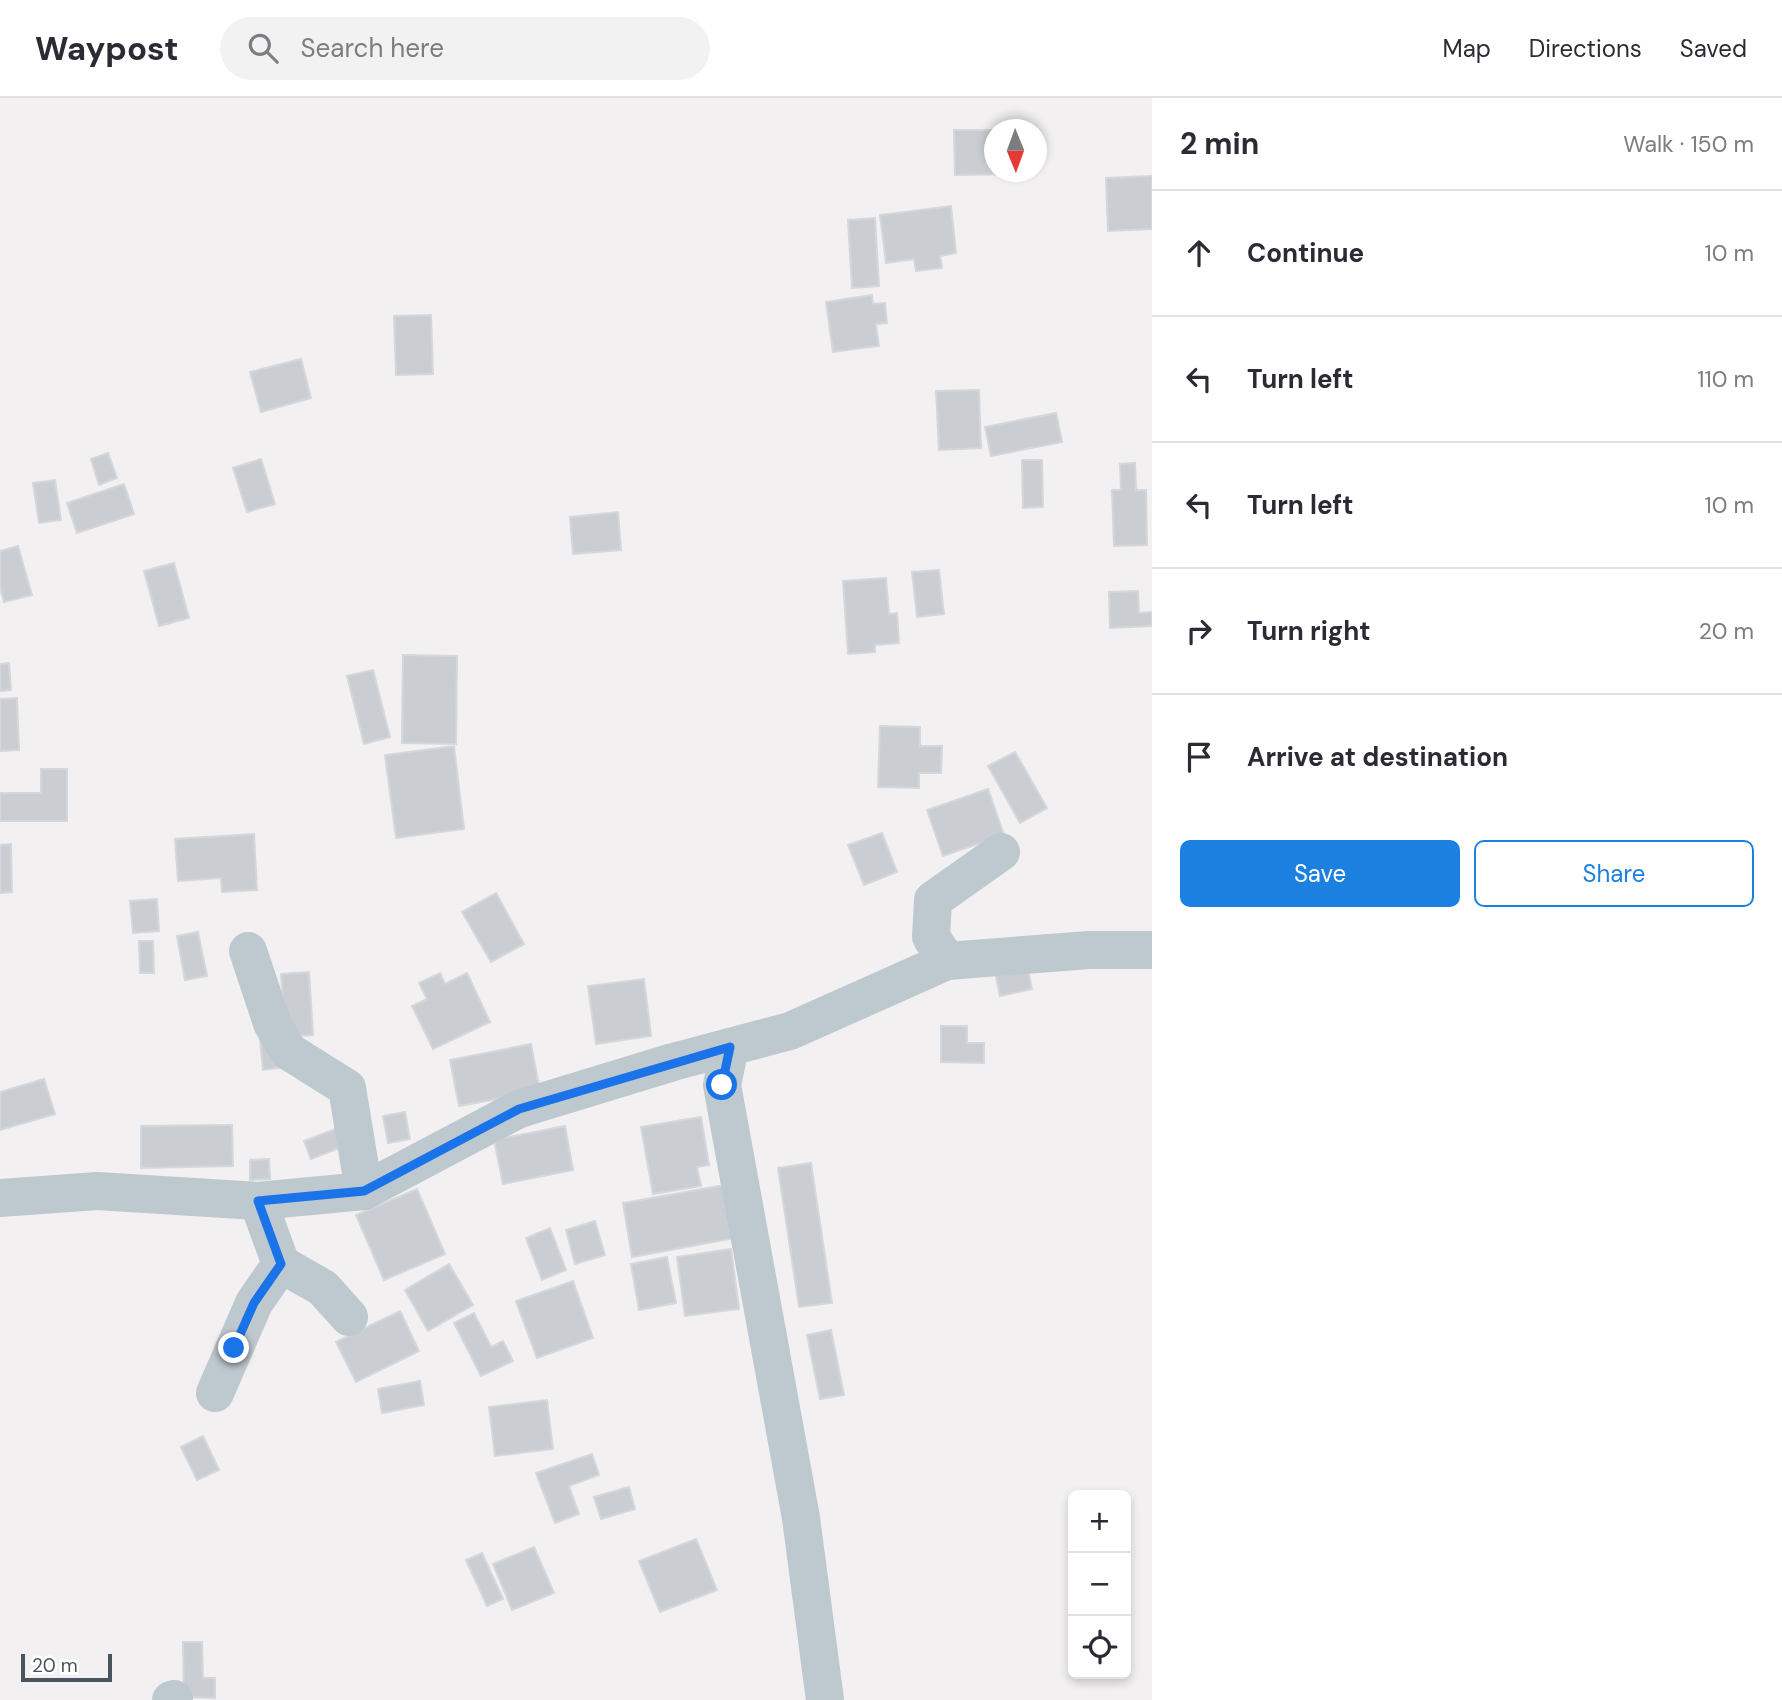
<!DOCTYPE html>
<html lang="en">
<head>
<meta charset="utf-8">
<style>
  body { margin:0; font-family:"DM Sans",sans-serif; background:#f2f2f3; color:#2b2b33 }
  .controls { position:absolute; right:21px; bottom:21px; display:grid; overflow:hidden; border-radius:10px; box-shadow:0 4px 10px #0003 }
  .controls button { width:63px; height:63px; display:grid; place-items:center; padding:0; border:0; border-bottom:2px solid #e1e1e2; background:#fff; color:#2b2b33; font:35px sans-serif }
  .compass { position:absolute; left:984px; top:21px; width:63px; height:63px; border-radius:50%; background:#fff; box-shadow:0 4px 10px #0003; rotate:179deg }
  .scale { position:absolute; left:21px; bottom:18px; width:91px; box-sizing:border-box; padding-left:7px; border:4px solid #48555d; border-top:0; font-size:19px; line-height:24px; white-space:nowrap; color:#48555d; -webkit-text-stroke:5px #fff; paint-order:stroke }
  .stop { position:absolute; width:21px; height:21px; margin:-16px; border:5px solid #1a73e8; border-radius:50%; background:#fff }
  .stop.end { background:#1a73e8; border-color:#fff; box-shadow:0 2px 7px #0008 }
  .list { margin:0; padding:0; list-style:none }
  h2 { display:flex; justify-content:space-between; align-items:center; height:91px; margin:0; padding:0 28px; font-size:30px }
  h2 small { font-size:23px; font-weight:400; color:#7c7c81 }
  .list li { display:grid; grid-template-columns:46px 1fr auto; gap:21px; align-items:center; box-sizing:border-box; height:126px; padding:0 28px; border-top:2px solid #e1e1e2 }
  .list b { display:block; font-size:26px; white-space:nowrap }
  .list em { font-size:23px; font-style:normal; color:#7c7c81 }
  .actions { display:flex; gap:14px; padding:21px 28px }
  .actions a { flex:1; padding:16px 0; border:2px solid #1c80e1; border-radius:10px; text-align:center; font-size:24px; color:#1c80e1 }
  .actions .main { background:#1c80e1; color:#fff }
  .icon { flex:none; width:38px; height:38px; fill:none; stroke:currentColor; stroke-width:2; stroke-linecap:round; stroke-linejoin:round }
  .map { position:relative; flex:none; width:1152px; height:1602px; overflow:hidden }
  header { display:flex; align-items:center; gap:42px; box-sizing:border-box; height:98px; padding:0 35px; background:#fff; border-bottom:2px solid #e1e1e2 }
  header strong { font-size:33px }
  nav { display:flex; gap:38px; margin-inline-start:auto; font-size:24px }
  .search { width:490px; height:63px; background:#f2f2f3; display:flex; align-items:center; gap:18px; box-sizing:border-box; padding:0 24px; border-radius:38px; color:#7c7c81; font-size:26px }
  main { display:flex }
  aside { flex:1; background:#fff }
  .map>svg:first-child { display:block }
  .building { fill:#caced2; stroke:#d4d7db; stroke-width:2 }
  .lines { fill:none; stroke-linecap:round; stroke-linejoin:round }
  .minor { stroke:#bec8cf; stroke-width:38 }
  .route { stroke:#1a73e8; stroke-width:9 }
</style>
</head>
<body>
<header>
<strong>Waypost</strong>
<div class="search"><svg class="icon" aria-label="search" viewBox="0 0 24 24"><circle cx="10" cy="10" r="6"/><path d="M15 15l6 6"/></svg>Search here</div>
<nav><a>Map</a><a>Directions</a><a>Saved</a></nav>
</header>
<main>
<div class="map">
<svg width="1152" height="1602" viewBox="0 0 1152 1602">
  <rect width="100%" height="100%" fill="#f2f0f0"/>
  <!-- building -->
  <g class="building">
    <polygon points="954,32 995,32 995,74 1025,74 1025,76 955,77"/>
    <polygon points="1152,78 1152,131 1108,133 1106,80"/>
    <polygon points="951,108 956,155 940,158 942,170 916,173 914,161 886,165 880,117"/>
    <polygon points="875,120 879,188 852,190 848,122"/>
    <polygon points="872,197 873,206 885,205 887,225 876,226 879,248 833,254 826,204"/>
    <polygon points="431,217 433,276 396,277 394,218"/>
    <polygon points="301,261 311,300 261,314 250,274"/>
    <polygon points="979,292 981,350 939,352 936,293"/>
    <polygon points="1056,315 1062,344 991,358 985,329"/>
    <polygon points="108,355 117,380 99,387 91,361"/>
    <polygon points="261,361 275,406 247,414 233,370"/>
    <polygon points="1022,362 1042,362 1043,409 1023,410"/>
    <polygon points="1135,365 1136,392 1146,392 1147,447 1114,448 1112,392 1121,392 1120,366"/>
    <polygon points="55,382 61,422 39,425 33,385"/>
    <polygon points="124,386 134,416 77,435 67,405"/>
    <polygon points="618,414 621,452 573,456 570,419"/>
    <polygon points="18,448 32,497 4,504 0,489 0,453"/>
    <polygon points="174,465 189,520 159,528 144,473"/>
    <polygon points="939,472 944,516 917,519 912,474"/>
    <polygon points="886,480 889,516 897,515 899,545 875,547 875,554 848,556 843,483"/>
    <polygon points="1138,493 1139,515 1152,514 1152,528 1110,530 1109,494"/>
    <polygon points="403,557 457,558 456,646 402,645"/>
    <polygon points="9,565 11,592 0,593 0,566"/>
    <polygon points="373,572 390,639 364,646 347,578"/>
    <polygon points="17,600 19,652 0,653 0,601"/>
    <polygon points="880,628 920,629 920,648 942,648 941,675 919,675 919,690 878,689"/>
    <polygon points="454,648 464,731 396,740 385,657"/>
    <polygon points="1015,654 1047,710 1020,725 988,668"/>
    <polygon points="41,671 67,671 67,723 0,723 0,695 41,695"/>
    <polygon points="988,691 1004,737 943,758 927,712"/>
    <polygon points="882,735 897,774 864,787 848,747"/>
    <polygon points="254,736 257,792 222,794 221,780 178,783 175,741"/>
    <polygon points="11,746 12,794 0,795 0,747"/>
    <polygon points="496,795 524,846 491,864 462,814"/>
    <polygon points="157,801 159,833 133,835 130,803"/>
    <polygon points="198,834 207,878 185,882 177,838"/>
    <polygon points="139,843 153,843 154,875 140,875"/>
    <polygon points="1026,863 1032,891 1000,898 994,869"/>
    <polygon points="309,874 313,937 286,939 281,876"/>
    <polygon points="440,875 445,886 467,875 490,924 433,951 412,908 427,901 419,885"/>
    <polygon points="644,881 651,938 596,946 588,888"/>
    <polygon points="941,928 967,928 967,945 984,945 984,965 941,964"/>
    <polygon points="276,941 279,970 263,972 260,942"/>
    <polygon points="531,946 540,993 459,1008 450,962"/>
    <polygon points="44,981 55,1016 0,1032 0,994"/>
    <polygon points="405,1014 410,1041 388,1045 383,1018"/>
    <polygon points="701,1019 709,1067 697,1069 701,1088 653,1096 641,1029"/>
    <polygon points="232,1027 233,1068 141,1070 141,1028"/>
    <polygon points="346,1027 353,1045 311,1061 304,1043"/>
    <polygon points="565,1028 573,1072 503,1086 494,1042"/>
    <polygon points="269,1061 270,1081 250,1082 250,1062"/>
    <polygon points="811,1065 832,1205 799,1209 778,1070"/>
    <polygon points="725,1087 735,1140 632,1159 623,1105"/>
    <polygon points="417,1091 445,1156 384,1182 356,1117"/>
    <polygon points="595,1123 605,1157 575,1166 566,1132"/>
    <polygon points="550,1130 566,1172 542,1182 526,1140"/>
    <polygon points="731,1151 739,1211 685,1218 677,1159"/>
    <polygon points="667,1159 676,1205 639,1212 631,1166"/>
    <polygon points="449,1166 473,1207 428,1233 405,1192"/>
    <polygon points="573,1183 593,1240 537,1260 516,1203"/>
    <polygon points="400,1213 419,1253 356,1284 336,1244"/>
    <polygon points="474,1215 491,1249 503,1243 513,1263 481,1278 454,1225"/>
    <polygon points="831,1232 844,1297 820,1301 807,1237"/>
    <polygon points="420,1283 424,1307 382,1315 378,1291"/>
    <polygon points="547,1302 553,1351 495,1358 489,1309"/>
    <polygon points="203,1338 219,1372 197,1382 181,1349"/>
    <polygon points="592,1356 599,1377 569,1388 579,1416 555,1425 536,1375"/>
    <polygon points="629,1389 635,1411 601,1421 594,1399"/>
    <polygon points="696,1441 717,1492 660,1514 639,1463"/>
    <polygon points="534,1449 554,1495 512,1512 493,1466"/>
    <polygon points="482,1455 503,1501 487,1508 466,1462"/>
    <polygon points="183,1544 202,1544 203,1580 215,1580 215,1600 184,1599"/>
  </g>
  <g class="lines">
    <!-- minor -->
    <g class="minor">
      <polyline points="248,853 272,925 288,953 347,990 364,1093 258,1103 281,1166 323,1190 349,1219"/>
      <polyline points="947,863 931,839 933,802 1001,754"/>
      <polyline points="730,949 722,987 801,1420 825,1602"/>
      <polyline points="364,1093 519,1011 673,964 790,933 947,863 1089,852 1152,852"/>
      <polyline points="0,1100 97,1093 258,1103"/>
      <polyline points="215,1295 254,1205 281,1166"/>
      <polyline points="171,1602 174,1601"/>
    </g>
  </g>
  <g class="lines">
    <!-- route -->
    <polyline class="route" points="234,1250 254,1205 281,1166 258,1103 364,1093 519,1011 730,949 722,987"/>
  </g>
</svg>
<div class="controls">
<button>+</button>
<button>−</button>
<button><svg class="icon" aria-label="locate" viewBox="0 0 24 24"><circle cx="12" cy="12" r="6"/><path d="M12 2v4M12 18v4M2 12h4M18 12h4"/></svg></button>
</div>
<svg class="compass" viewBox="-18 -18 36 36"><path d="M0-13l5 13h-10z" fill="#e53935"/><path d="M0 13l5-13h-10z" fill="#7c7c81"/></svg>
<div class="scale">20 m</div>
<div class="stop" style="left:722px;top:987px"></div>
<div class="stop end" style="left:234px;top:1250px"></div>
</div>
<aside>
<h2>2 min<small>Walk · 150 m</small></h2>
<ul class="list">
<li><svg class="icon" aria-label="ahead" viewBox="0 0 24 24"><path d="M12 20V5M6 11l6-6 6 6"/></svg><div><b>Continue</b></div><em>10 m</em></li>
<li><svg class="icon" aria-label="left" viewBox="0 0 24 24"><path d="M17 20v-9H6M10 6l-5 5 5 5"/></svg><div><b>Turn left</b></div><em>110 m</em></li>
<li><svg class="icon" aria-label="left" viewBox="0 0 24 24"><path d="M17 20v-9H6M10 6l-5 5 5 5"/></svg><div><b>Turn left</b></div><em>10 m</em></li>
<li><svg class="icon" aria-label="right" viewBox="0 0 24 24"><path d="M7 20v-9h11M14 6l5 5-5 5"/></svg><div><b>Turn right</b></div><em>20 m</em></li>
<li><svg class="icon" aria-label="arrive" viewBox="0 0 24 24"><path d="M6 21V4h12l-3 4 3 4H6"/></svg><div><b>Arrive at destination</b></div></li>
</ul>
<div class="actions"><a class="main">Save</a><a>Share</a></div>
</aside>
</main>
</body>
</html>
